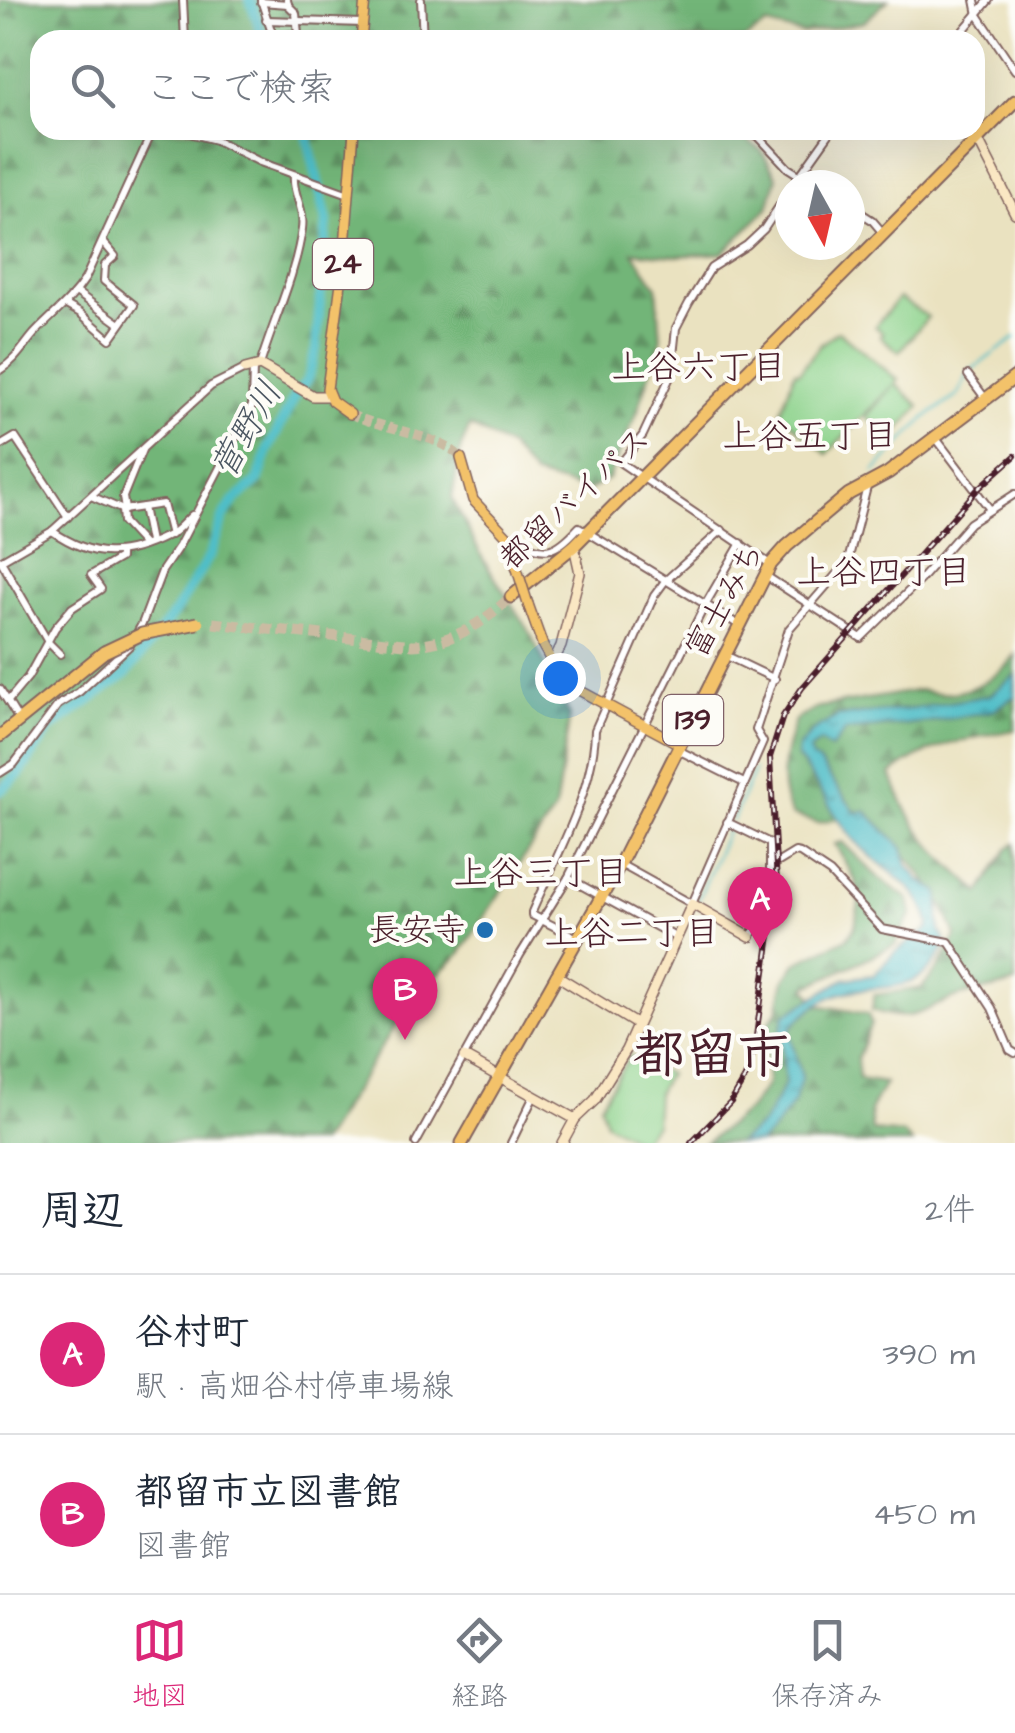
<!DOCTYPE html>
<html lang="ja">
<head>
<meta charset="utf-8">
<style>
  body { margin:0; font-family:"Architects Daughter","Klee One",sans-serif; background:#f6f6f7; color:#1f2937 }
  .compass { position:absolute; left:775px; top:170px; width:90px; height:90px; border-radius:50%; background:#fff; box-shadow:0 10px 40px #0002; rotate:172deg }
  .you { position:absolute; left:560px; top:678px; width:35px; height:35px; margin:-25px; border:8px solid #fff; border-radius:50%; background:#1a73e8; box-shadow:0 0 0 15px #1a73e833 }
  .badge { display:grid; place-items:center; width:65px; height:65px; border-radius:50%; background:#db2777; color:#fff; font-size:32px; font-weight:700 }
  .pin { position:absolute; translate:-50% -82px; filter:drop-shadow(0 2px 5px #0008) }
  .pin::after { content:''; position:absolute; top:52px; width:35px; height:30px; background:inherit; clip-path:polygon(0 0,100% 0,50% 100%) }
  .list { margin:0; padding:0; list-style:none }
  h2 { display:flex; justify-content:space-between; align-items:center; height:130px; margin:0; padding:0 40px; font-size:42px }
  h2 small { font-size:32px; font-weight:400; color:#747a83 }
  .list li { display:grid; grid-template-columns:65px 1fr auto; gap:30px; align-items:center; box-sizing:border-box; height:160px; padding:0 40px; border-top:2px solid #e0e1e3 }
  .list b { display:block; font-size:38px; white-space:nowrap }
  .list p { margin:0; font-size:32px; white-space:nowrap; color:#747a83 }
  .list em { font-size:32px; font-style:normal; color:#747a83 }
  .icon { flex:none; width:55px; height:55px; fill:none; stroke:currentColor; stroke-width:2; stroke-linecap:round; stroke-linejoin:round }
  .map { position:relative; flex:none; width:1015px; height:1143px; overflow:hidden }
  .search { position:absolute; background:#fff; box-shadow:0 10px 40px #0002; left:30px; right:30px; top:30px; height:110px; display:flex; align-items:center; gap:25px; box-sizing:border-box; padding:0 35px; border-radius:30px; color:#747a83; font-size:38px }
  .sheet { height:450px; background:#fff }
  nav { display:flex; justify-content:space-around; align-items:center; box-sizing:border-box; height:140px; border-top:2px solid #e0e1e3; background:#fff; font-size:28px; color:#747a83 }
  nav a { display:grid; justify-items:center; gap:5px }
  nav .on { color:#db2777 }
  .map>svg:first-child { display:block }
  .green { fill:#8ed38d; stroke:#6c795c; stroke-width:2.5 }
  .forest { fill:url(#forest-firs); stroke:#5e6a52; stroke-width:2.5 }
  .water { fill:url(#water-ripples); stroke:#4d6e7a; stroke-width:2.5 }
  .lines { fill:none; stroke-linecap:round; stroke-linejoin:round }
  .stream { stroke:#50bec8; stroke-width:2.5 }
  .river { stroke:#50bec8; stroke-width:10 }
  .primary-tunnel { stroke:#cabba2; stroke-width:9; stroke-dasharray:9 4.5; stroke-linecap:butt }
  .highway-tunnel { stroke:#cabba2; stroke-width:11; stroke-dasharray:11 5.5; stroke-linecap:butt }
  .street-casing { stroke:#82635f; stroke-width:10 }
  .secondary-casing { stroke:#82635f; stroke-width:12 }
  .primary-casing { stroke:#82635f; stroke-width:12 }
  .highway-casing { stroke:#82635f; stroke-width:15 }
  .street { stroke:#fff; stroke-width:6 }
  .secondary { stroke:#fae7c3; stroke-width:9 }
  .primary { stroke:#f3c26a; stroke-width:9 }
  .highway { stroke:#f3c26a; stroke-width:11 }
  .rail-casing { stroke:#4a1f2b; stroke-width:6 }
  .rail { stroke:#fdfcf7; stroke-width:2.5; stroke-dasharray:8; stroke-linecap:butt }
  .primary-bridge-casing { stroke:#82635f; stroke-width:12; stroke-linecap:butt }
  .highway-bridge-casing { stroke:#82635f; stroke-width:15; stroke-linecap:butt }
  .primary-bridge { stroke:#f3c26a; stroke-width:9 }
  .highway-bridge { stroke:#f3c26a; stroke-width:11 }
  .poi-dot { fill:#1f6fb2; stroke:#fdfcf7; stroke-width:4 }
  .labels { text-anchor:middle; dominant-baseline:central; stroke-width:8; stroke-linejoin:round; paint-order:stroke }
  .shield { fill:#fdfcf7; stroke:#806168; stroke-width:2.5 }
  .shield-label { font-size:30px; font-weight:bold; fill:#4a1f2b }
  .street-label { font-size:32px; fill:#4a1f2b; stroke:#fdfcf7 }
  .poi-label { font-size:32px; fill:#4a1f2b; stroke:#fdfcf7; text-anchor:end }
  .neighbourhood-label { font-size:35px; fill:#4a1f2b; stroke:#fdfcf7 }
  .water-label { font-size:35px; font-style:italic; fill:#4c5762; stroke:#fdfcf7 }
  .town-label { font-size:52px; font-weight:bold; fill:#4a1f2b; stroke:#fdfcf7 }
</style>
</head>
<body>
<div class="map">
<svg width="1015" height="1143" viewBox="0 0 1015 1143">
  <defs>
    <pattern id="forest-firs" width="22" height="20" patternUnits="userSpaceOnUse" patternTransform="scale(2.5)"><rect width="22" height="20" fill="#72b578"/><path d="M5 1l3.5 6h-7zM16 11l3.5 6h-7z" fill="#609363"/></pattern>
    <pattern id="water-ripples" width="26" height="14" patternUnits="userSpaceOnUse" patternTransform="scale(2.5)"><rect width="26" height="14" fill="#50bec8"/><path d="M2 4q2-2 4 0t4 0M15 11q2-2 4 0t4 0" fill="none" stroke="#449aa3"/></pattern>
  </defs>
  <rect width="100%" height="100%" fill="#fdfcf7"/>
  <filter id="ink" filterUnits="userSpaceOnUse"><feTurbulence type="fractalNoise" baseFrequency=".01" numOctaves="2"/><feDisplacementMap in="SourceGraphic" scale="20" xChannelSelector="R" yChannelSelector="G"/><feConvolveMatrix kernelMatrix="1 2 1 2 8 2 1 2 1" color-interpolation-filters="sRGB"/></filter>
  <filter id="wash" filterUnits="userSpaceOnUse"><feTurbulence type="fractalNoise" baseFrequency=".0048" numOctaves="4" result="noise"/><feDisplacementMap in="SourceGraphic" scale="40" xChannelSelector="R" yChannelSelector="G"/><feGaussianBlur stdDeviation="2.25" result="paint"/><feColorMatrix in="noise" values="0 0 0 0 0 0 0 0 0 0 0 0 0 0 0 0 0 1.4 0 .05"/><feComposite in="paint" operator="in"/></filter>
  <g filter="url(#wash)">
    <rect width="100%" height="100%" fill="#eae2c0"/>
    <!-- green -->
    <g class="green">
      <polygon points="899,298 928,317 899,352 880,336 883,333 875,326"/>
      <polygon points="838,331 898,380 895,384 920,406 891,439 866,417 894,385 827,454 780,413 795,371 799,372 821,344"/>
      <polygon points="630,1055 668,1074 657,1094 655,1124 640,1142 606,1123 600,1105"/>
    </g>
    <!-- forest -->
    <g class="forest">
      <polygon points="0,0 888,0 864,22 802,34 767,25 743,40 40,40 40,130 732,130 761,150 777,177 768,208 723,253 675,256 633,252 657,287 661,340 637,413 608,479 588,491 534,476 510,448 470,426 461,447 452,498 483,559 530,633 570,715 555,810 459,955 411,1000 321,1143 0,1143"/>
      <path d="M1015,655V730C971,738 926,745 891,774C909,829 938,855 980,893L1008,848L1015,844V983C997,989 979,991 961,996C921,1008 918,1026 872,1010L874,995L921,988L937,970L956,936C937,884 903,847 857,816L818,823L792,815C774,784 785,753 795,720L819,707L921,690C955,701 995,683 1015,655Z"/>
      <polygon points="842,842 879,878 909,899 912,913 895,945 806,987 818,1005 868,1014 871,1024 857,1059 859,1079 885,1083 870,1111 872,1131 904,1134 912,1143 705,1143 748,1110 767,1084 768,1024 778,1010 785,979 796,963 847,938 855,926 859,903 856,882 835,844"/>
    </g>
    <!-- water -->
    <path class="water" d="M1015,675V696L993,711L929,722L845,731L831,749L820,742L810,750L812,758L819,762L855,812L866,811L903,848L907,864L919,879L939,892L940,931L946,943C921,1001 883,981 839,994C822,999 798,1017 789,1031L802,1077L794,1102L772,1132L759,1143H738L763,1123L785,1084L781,1029L785,1015L844,979L874,975L893,954L929,928C926,888 886,873 861,847C834,820 821,786 797,758L798,747L814,730L838,716L911,709L990,695Z"/>
    <g class="lines">
      <!-- stream -->
      <g class="stream">
        <polyline points="874,472 925,418 957,396 970,371 1015,338"/>
        <polyline points="732,821 754,770"/>
        <polyline points="697,902 729,827"/>
        <polyline points="655,997 671,962"/>
        <polyline points="649,1011 652,1004"/>
      </g>
      <!-- river -->
      <g class="river">
        <polyline points="250,0 264,40"/>
        <polyline points="0,791 19,774 50,729 126,674 175,612 210,555 223,518 233,502 258,481 268,450 296,394 308,379 316,349 327,221 306,130"/>
      </g>
    </g>
  </g>
  <g filter="url(#ink)">
    <g class="lines">
      <!-- primary-tunnel -->
      <path class="primary-tunnel" d="M350,414C381,429 443,435 461,458"/>
      <!-- highway-tunnel -->
      <path class="highway-tunnel" d="M213,623L413,645C455,642 480,625 511,597"/>
      <defs>
        <g id="street">
          <polyline points="183,0 185,40"/>
          <polyline points="261,0 273,36 298,34 296,13 288,5 287,0"/>
          <polyline points="421,0 423,40"/>
          <polyline points="975,0 978,15 1015,70"/>
          <polyline points="261,2 288,4"/>
          <polyline points="266,20 363,23"/>
          <polyline points="951,40 961,33 989,0"/>
          <polyline points="178,130 216,140 260,162 349,194"/>
          <polyline points="737,130 758,136 788,168 815,185"/>
          <polyline points="793,185 832,130"/>
          <polyline points="850,206 872,220 883,233"/>
          <polyline points="76,292 120,324"/>
          <polyline points="66,305 80,313 110,339 134,305 104,281 105,265 115,256 103,242"/>
          <path d="M260,365C274,319 295,277 302,229C305,207 292,194 294,176"/>
          <path d="M0,370C16,360 22,348 34,334C52,315 71,301 85,279L153,130"/>
          <polyline points="968,375 985,398"/>
          <polyline points="935,437 989,508"/>
          <polyline points="0,446 15,437 68,517"/>
          <polyline points="91,496 123,510 163,504 171,535"/>
          <polyline points="143,507 150,542"/>
          <polyline points="122,510 123,522 144,545"/>
          <polyline points="125,510 123,497 142,450"/>
          <path d="M52,531C93,559 123,558 167,536C177,532 184,522 192,515"/>
          <path d="M507,536C543,552 549,560 579,527L739,625"/>
          <polyline points="0,561 52,531 211,386 245,369"/>
          <polyline points="1,561 48,642 60,654"/>
          <polyline points="770,564 621,463 643,435 671,375 676,328 689,303 711,268 747,245 764,229 790,190"/>
          <polyline points="766,576 861,638 920,580 970,523 1015,494"/>
          <polyline points="727,656 775,679"/>
          <polyline points="0,689 19,720"/>
          <polyline points="8,701 28,677 55,628 72,608 101,589 91,575 120,558 120,553"/>
          <polyline points="678,750 744,783"/>
          <polyline points="0,773 14,764 58,705 79,692 130,645 142,624 162,571 179,546 252,406 253,367"/>
          <polyline points="727,822 770,843 770,905 750,937"/>
          <polyline points="620,864 692,904 763,742 756,730 789,629 848,561 867,487"/>
          <polyline points="772,866 795,852 800,853 830,873 882,929 949,942 992,1008 1010,1050 1015,1053"/>
          <polyline points="568,878 677,938"/>
          <path d="M577,938L532,915V912C556,856 594,791 595,730L654,596L665,581L722,530"/>
          <polyline points="416,1143 520,955 568,878 705,605 741,543"/>
          <polyline points="511,1143 534,1096"/>
        </g>
        <g id="secondary">
          <polyline points="978,140 1015,213"/>
          <polyline points="245,369 260,365 313,396 328,396"/>
          <polyline points="552,664 561,646 580,573 574,546"/>
          <polyline points="556,975 636,1024"/>
          <polyline points="464,1057 575,1119"/>
          <polyline points="562,1143 575,1119 595,1100 626,1050 692,904 750,937"/>
        </g>
        <g id="primary">
          <polyline points="361,40 365,0"/>
          <polyline points="350,414 332,401 327,389 344,260 354,130"/>
          <polyline points="461,458 473,500 507,536 517,569"/>
          <polyline points="528,604 543,646 562,681 681,745"/>
        </g>
        <g id="highway">
          <polyline points="511,597 574,546 1015,101"/>
          <polyline points="0,736 104,652"/>
          <polyline points="462,1143 620,864 771,564 787,546 849,494 888,473 1015,377"/>
        </g>
      </defs>
      <!-- street casing -->
      <use href="#street" class="street-casing"/>
      <!-- secondary casing -->
      <use href="#secondary" class="secondary-casing"/>
      <!-- primary casing -->
      <use href="#primary" class="primary-casing"/>
      <!-- highway casing -->
      <use href="#highway" class="highway-casing"/>
      <!-- street -->
      <use href="#street" class="street"/>
      <!-- secondary -->
      <use href="#secondary" class="secondary"/>
      <!-- primary -->
      <use href="#primary" class="primary"/>
      <!-- highway -->
      <use href="#highway" class="highway"/>
      <defs>
        <polyline id="rail" points="691,1143 731,1102 745,1078 754,1051 777,884 770,757 783,716 802,688 977,490 1015,456"/>
      </defs>
      <!-- rail casing -->
      <use href="#rail" class="rail-casing"/>
      <!-- rail -->
      <use href="#rail" class="rail"/>
      <defs>
        <polyline id="primary-bridge" points="517,569 528,604"/>
        <polyline id="highway-bridge" points="104,652 142,634 198,623"/>
      </defs>
      <!-- primary-bridge casing -->
      <use href="#primary-bridge" class="primary-bridge-casing"/>
      <!-- highway-bridge casing -->
      <use href="#highway-bridge" class="highway-bridge-casing"/>
      <!-- primary-bridge -->
      <use href="#primary-bridge" class="primary-bridge"/>
      <!-- highway-bridge -->
      <use href="#highway-bridge" class="highway-bridge"/>
    </g>
  </g>
  <!-- markers -->
  <circle class="poi-dot" cx="485" cy="930" r="10"/>
  <g class="labels">
    <!-- shield labels -->
    <g class="shield">
      <rect x="313" y="239" width="60" height="50" rx="8"/>
      <rect x="663" y="695" width="60" height="50" rx="8"/>
    </g>
    <g class="shield-label">
      <text x="343" y="264">24</text>
      <text x="693" y="720">139</text>
    </g>
    <!-- street labels -->
    <g class="street-label">
      <text transform="translate(575 499) rotate(-43)">都留バイパス</text>
      <text transform="translate(725 600) rotate(-61)">富士みち</text>
    </g>
    <!-- poi labels -->
    <g class="poi-label">
      <text x="465" y="930">長安寺</text>
    </g>
    <!-- neighbourhood labels -->
    <g class="neighbourhood-label">
      <text x="699" y="367">上谷六丁目</text>
      <text x="810" y="436">上谷五丁目</text>
      <text x="884" y="572">上谷四丁目</text>
      <text x="541" y="873">上谷三丁目</text>
      <text x="632" y="933">上谷二丁目</text>
    </g>
    <!-- water labels -->
    <g class="water-label">
      <text transform="translate(247 430) rotate(-60)">菅野川</text>
    </g>
    <!-- town labels -->
    <g class="town-label">
      <text x="711" y="1056">都留市</text>
    </g>
  </g>
</svg>
<svg class="compass" viewBox="-18 -18 36 36"><path d="M0-13l5 13h-10z" fill="#e53935"/><path d="M0 13l5-13h-10z" fill="#747a83"/></svg>
<div class="you"></div>
<div class="pin badge" style="left:760px;top:949px">A</div>
<div class="pin badge" style="left:405px;top:1040px">B</div>
<div class="search"><svg class="icon" aria-label="search" viewBox="0 0 24 24"><circle cx="10" cy="10" r="6"/><path d="M15 15l6 6"/></svg>ここで検索</div>
</div>
<section class="sheet">
<h2>周辺<small>2件</small></h2>
<ul class="list">
<li><span class="badge">A</span><div><b>谷村町</b><p>駅 · 高畑谷村停車場線</p></div><em>390 m</em></li>
<li><span class="badge">B</span><div><b>都留市立図書館</b><p>図書館</p></div><em>450 m</em></li>
</ul>
</section>
<nav>
<a class="on"><svg class="icon" aria-label="map" viewBox="0 0 24 24"><path d="M3 6l6-2 6 2 6-2v14l-6 2-6-2-6 2zM9 4v14M15 6v14"/></svg>地図</a>
<a><svg class="icon" aria-label="directions" viewBox="0 0 24 24"><path d="M12 3l9 9-9 9-9-9zM9 14v-3h6M13 9l2 2-2 2"/></svg>経路</a>
<a><svg class="icon" aria-label="saved" viewBox="0 0 24 24"><path d="M7 4h10v16l-5-4-5 4z"/></svg>保存済み</a>
</nav>
</body>
</html>
